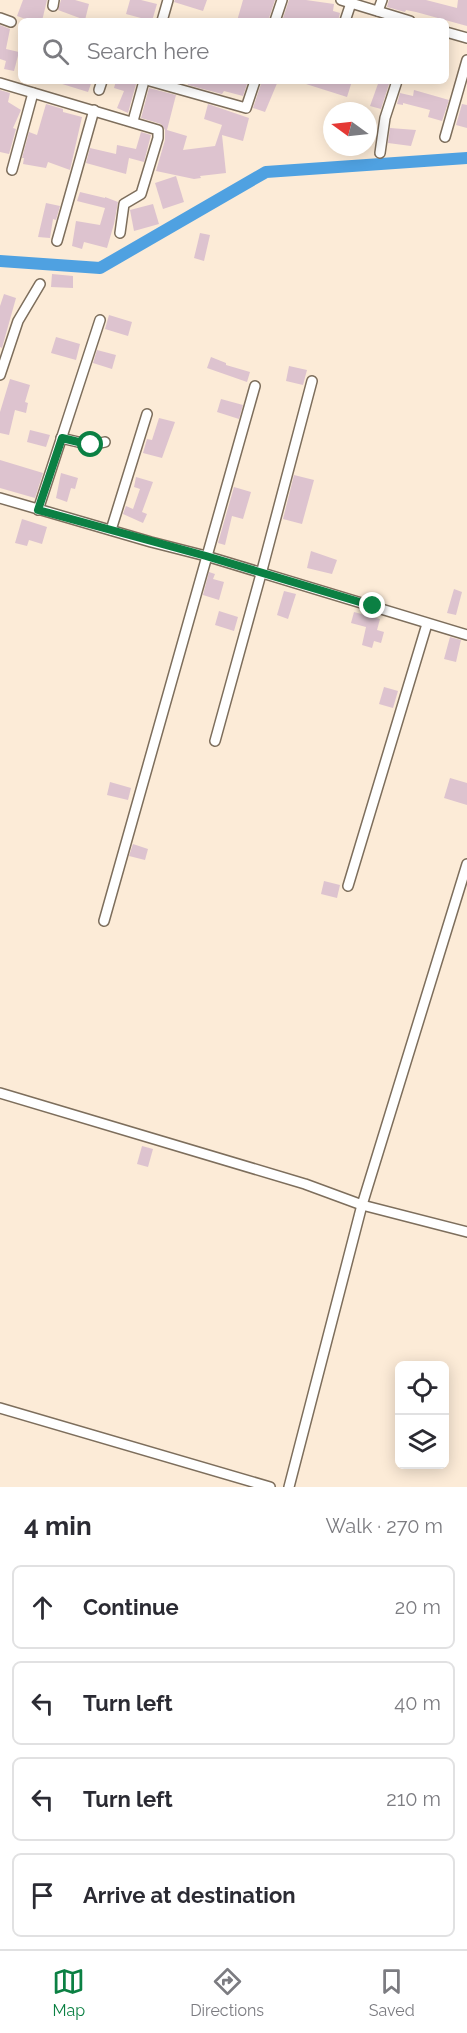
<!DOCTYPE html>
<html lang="en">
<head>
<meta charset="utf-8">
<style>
  body { margin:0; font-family:Raleway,sans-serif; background:#f7f7f7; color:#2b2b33 }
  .controls { position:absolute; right:18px; bottom:18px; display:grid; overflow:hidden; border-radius:9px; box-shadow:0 3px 15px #0003 }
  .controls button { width:54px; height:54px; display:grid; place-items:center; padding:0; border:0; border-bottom:2px solid #e1e1e2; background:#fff; color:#2b2b33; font:30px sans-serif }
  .compass { position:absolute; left:323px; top:102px; width:54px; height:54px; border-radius:50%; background:#fff; box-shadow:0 3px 15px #0003; rotate:285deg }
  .stop { position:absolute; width:18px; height:18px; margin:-14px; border:4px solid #0b8043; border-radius:50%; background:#fff }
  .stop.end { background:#0b8043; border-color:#fff; box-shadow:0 2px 6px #0008 }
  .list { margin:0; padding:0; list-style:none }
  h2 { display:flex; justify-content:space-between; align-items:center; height:78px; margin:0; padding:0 24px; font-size:26px }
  h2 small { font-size:20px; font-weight:400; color:#7c7c81 }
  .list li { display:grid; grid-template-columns:39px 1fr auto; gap:18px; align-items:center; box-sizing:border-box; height:84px; margin:0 12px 12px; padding:0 12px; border:2px solid #e1e1e2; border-radius:9px }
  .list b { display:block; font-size:22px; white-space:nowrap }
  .list em { font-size:20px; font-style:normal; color:#7c7c81 }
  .icon { flex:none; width:33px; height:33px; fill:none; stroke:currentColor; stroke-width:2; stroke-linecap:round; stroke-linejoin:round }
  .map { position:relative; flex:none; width:467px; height:1487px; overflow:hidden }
  .search { position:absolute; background:#fff; box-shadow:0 3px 15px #0003; left:18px; right:18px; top:18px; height:66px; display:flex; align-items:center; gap:15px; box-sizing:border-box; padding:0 21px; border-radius:9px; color:#7c7c81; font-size:22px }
  .sheet { height:462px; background:#fff }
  nav { display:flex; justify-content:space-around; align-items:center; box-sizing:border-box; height:84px; border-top:2px solid #e1e1e2; background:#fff; font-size:16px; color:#7c7c81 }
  nav a { display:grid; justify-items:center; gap:3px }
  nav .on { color:#0b8043 }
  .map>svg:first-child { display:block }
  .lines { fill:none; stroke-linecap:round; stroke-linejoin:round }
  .canal { stroke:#4fa1e1; stroke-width:12 }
  .building { fill:#ddc3cf }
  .street-casing { stroke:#7d6e5c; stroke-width:12 }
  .street { stroke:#fff; stroke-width:9 }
  .route { stroke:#0b8043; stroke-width:8 }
</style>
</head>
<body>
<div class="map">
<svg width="467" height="1487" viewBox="0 0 467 1487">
  <rect width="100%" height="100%" fill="#fcebd7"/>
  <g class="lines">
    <!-- canal -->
    <polyline class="canal" points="0,261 100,268 266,172 467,158"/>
  </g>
  <!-- building -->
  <g class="building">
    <polygon points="23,0 47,0 42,21 31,21 17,16"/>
    <polygon points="61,0 75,0 89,4 85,20 58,10"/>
    <polygon points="130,0 141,0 157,4 152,21 126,14"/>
    <polygon points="175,0 207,0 203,11 174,2"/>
    <polygon points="243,0 275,0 268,21 237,21"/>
    <polygon points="289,0 306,0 334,4 333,11 340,13 338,21 282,21"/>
    <polygon points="389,0 426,0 457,8 458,0 467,0 467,26 416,12 406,10 405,12 387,7"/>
    <polygon points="0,25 10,29 6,49 19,52 14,71 4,69 6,61 0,59"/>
    <polygon points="59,81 92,81 88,92 59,83"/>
    <polygon points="116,81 136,84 128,113 117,108 124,91 114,88"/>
    <polygon points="188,81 221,81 233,83 234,81 248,81 243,96 224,91 222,94 188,85"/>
    <polygon points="262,81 278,81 265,112 253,108"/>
    <polygon points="307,81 352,81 347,97 306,84"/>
    <polygon points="379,81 390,81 381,109 370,106"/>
    <polygon points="149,88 176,95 167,130 187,136 183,150 215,146 222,125 204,119 208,104 249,118 243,141 222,135 226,173 200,176 201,178 194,179 156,171 165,140 165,130 161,124 141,118"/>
    <polygon points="0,90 10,93 8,102 21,110 13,128 16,129 9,154 0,152"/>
    <polygon points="414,90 449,100 442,121 428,117 430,110 403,103 403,105 397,104 400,93 413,96"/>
    <polygon points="46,104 63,109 63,112 82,117 70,170 48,162 46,168 23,164 24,158 22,158 29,132 37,135"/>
    <polygon points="462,104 467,105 467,128 456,125"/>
    <polygon points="390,128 416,130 411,146 388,143"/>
    <polygon points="141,132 151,135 144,162 129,158 126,174 86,163 90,148 116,154 117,145 136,149"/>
    <polygon points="176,176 184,202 163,209 155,183"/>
    <polygon points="80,192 105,198 105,197 118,202 114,224 107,248 84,242 82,249 72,246 76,221 100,225 105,208 77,201"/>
    <polygon points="46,203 60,206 56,220 53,219 50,238 38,237"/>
    <polygon points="153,204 159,224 134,231 130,210"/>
    <polygon points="200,233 210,235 204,261 194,258"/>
    <polygon points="52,274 73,276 73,288 51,287"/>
    <polygon points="4,294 16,298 2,348 0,347 0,306"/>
    <polygon points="109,315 132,322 128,336 105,329"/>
    <polygon points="56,337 80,344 76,360 51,353"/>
    <polygon points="97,350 116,355 112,369 93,363"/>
    <polygon points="211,357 226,363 226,365 250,372 247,382 207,368"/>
    <polygon points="289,366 307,370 303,385 286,381"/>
    <polygon points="10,379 30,385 25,402 28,403 26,413 15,410 9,435 0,433 0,412"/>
    <polygon points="221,399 243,405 239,419 217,412"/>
    <polygon points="159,418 175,422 162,458 143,453 147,439 152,440"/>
    <polygon points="30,430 50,435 46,447 27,442"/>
    <polygon points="0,460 43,473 35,498 0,488"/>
    <polygon points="61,473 78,478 75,489 71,488 67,502 56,498"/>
    <polygon points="294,475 314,480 302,524 283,519"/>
    <polygon points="136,477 153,482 142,512 147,514 143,523 123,514 126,506 133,509 140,489 134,487"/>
    <polygon points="234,487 251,492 243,519 232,516 225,545 218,543"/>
    <polygon points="22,519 47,527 42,544 29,540 27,546 15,543"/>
    <polygon points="311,551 337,560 332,574 307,568"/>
    <polygon points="209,572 215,574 213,579 224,582 219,600 203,595"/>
    <polygon points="454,589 462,592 456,615 447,613"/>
    <polygon points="284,591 296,594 288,619 277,615"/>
    <polygon points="219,611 238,617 234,631 215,625"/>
    <polygon points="354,612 380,619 377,630 384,632 381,643 374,641 372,648 362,645 366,627 351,623"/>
    <polygon points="450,637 461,640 456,662 444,659"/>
    <polygon points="384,687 398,691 393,708 379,704"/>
    <polygon points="450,778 467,783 467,805 444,798"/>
    <polygon points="110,782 131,788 128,800 107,795"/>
    <polygon points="133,844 148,849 145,860 129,856"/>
    <polygon points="324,881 340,885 337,898 321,894"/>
    <polygon points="142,1146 153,1149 148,1167 137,1164"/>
  </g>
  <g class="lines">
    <defs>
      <g id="street">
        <polyline points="341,0 410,21"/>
        <polyline points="53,6 54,0"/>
        <polyline points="378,11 382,0"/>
        <polyline points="0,18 11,22"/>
        <polyline points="162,21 168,0"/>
        <polyline points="275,21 282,0"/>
        <polyline points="345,21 351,3"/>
        <polyline points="446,32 467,38"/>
        <polyline points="150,81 246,108 255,81"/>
        <polyline points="0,83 158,130 158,138 141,194 124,204 120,233"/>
        <polyline points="99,90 102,81"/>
        <polyline points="133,121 144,81"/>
        <polyline points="445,137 467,60"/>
        <polyline points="380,153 385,118 397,81"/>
        <polyline points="12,170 33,93"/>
        <polyline points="57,241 94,110"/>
        <polyline points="0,375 18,321 40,284"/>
        <polyline points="61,438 91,445 105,442"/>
        <polyline points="0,498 151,542 206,556 467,635"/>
        <polyline points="38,510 100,320"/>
        <polyline points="111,530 147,414"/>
        <polyline points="215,741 261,574 312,381"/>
        <polyline points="348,886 427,624"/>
        <polyline points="104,921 255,386"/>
        <polyline points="0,1093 305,1184 362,1205 467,1232"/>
        <polyline points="0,1408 270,1487"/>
        <polyline points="289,1487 362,1205 467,864"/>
      </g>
    </defs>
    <!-- street casing -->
    <use href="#street" class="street-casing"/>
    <!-- street -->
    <use href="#street" class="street"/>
  </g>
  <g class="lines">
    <!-- route -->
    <polyline class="route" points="91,445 62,438 38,510 206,556 373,606"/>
  </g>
</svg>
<div class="controls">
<button><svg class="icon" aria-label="locate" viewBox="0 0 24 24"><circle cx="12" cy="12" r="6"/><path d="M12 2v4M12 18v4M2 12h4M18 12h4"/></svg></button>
<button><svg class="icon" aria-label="layers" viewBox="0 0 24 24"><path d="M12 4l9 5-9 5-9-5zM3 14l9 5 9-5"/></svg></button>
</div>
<svg class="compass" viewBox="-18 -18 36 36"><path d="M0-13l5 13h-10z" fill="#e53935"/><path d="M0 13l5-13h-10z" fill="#7c7c81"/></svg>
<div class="stop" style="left:91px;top:445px"></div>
<div class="stop end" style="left:373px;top:606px"></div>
<div class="search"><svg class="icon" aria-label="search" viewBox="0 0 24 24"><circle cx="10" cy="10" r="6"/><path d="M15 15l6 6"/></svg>Search here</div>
</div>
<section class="sheet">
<h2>4 min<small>Walk · 270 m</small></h2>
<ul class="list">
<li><svg class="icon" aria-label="ahead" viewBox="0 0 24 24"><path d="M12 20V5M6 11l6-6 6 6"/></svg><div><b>Continue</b></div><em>20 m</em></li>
<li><svg class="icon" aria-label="left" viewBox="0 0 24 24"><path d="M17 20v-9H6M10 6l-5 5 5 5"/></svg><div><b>Turn left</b></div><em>40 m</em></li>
<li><svg class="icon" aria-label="left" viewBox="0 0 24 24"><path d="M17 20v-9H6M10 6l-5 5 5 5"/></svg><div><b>Turn left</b></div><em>210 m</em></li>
<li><svg class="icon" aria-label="arrive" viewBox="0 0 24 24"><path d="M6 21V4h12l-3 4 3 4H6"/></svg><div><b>Arrive at destination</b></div></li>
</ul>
</section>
<nav>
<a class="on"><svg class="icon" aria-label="map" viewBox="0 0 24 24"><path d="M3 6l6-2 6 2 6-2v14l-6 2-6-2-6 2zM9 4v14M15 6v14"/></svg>Map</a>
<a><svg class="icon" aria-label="directions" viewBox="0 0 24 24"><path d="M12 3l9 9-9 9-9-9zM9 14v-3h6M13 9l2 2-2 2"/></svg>Directions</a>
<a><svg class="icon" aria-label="saved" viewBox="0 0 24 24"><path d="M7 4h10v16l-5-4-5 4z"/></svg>Saved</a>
</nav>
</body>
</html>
